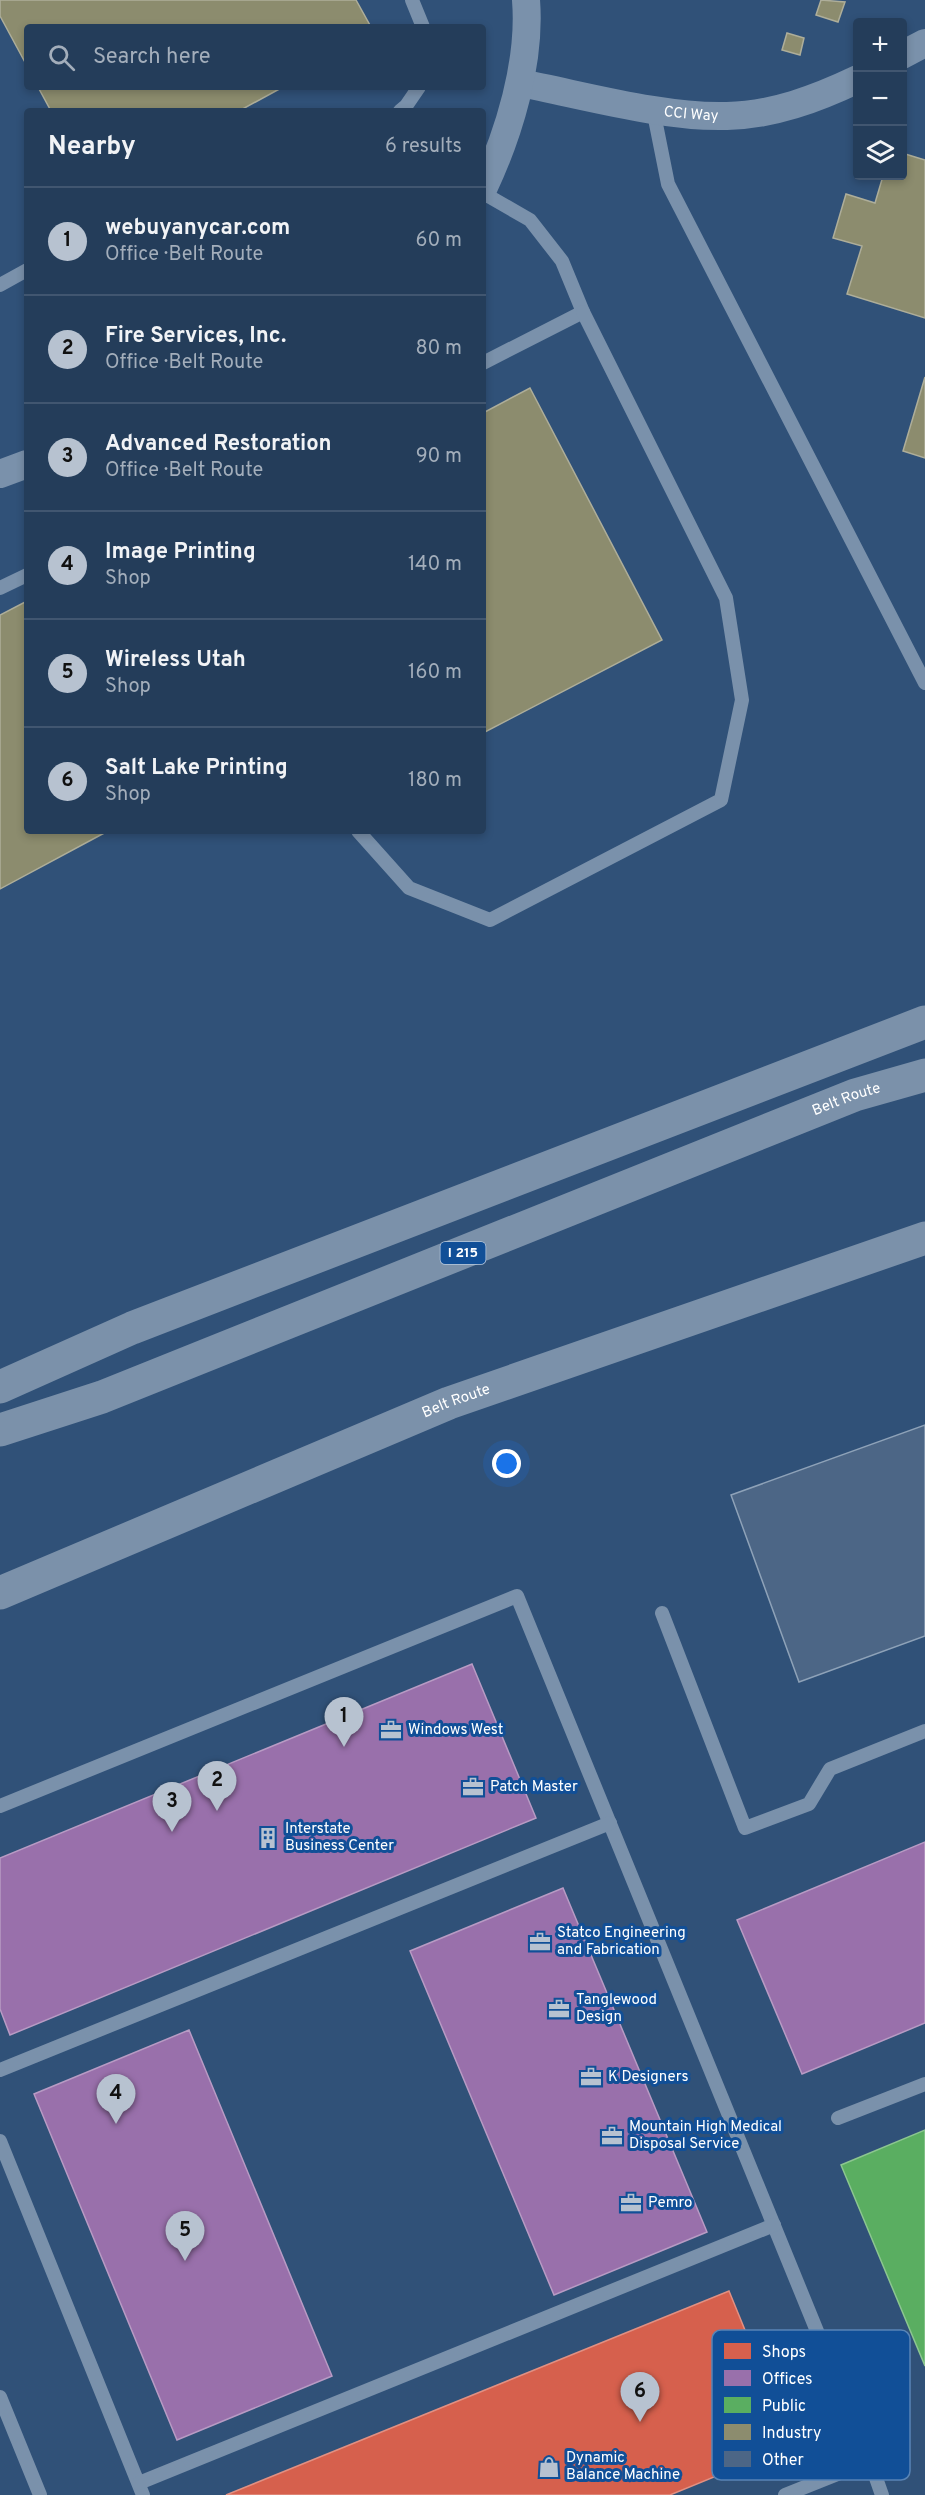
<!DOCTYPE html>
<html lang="en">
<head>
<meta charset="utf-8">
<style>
  body { margin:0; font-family:Overpass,sans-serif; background:#2c4460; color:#f1f3f6 }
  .controls { position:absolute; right:18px; top:18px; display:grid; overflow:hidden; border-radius:6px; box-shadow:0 3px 9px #0003 }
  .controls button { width:54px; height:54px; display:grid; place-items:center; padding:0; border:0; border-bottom:2px solid #415670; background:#243d5a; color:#f1f3f6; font:30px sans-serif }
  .you { position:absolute; left:507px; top:1464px; width:21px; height:21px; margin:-15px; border:4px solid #fff; border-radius:50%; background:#1a73e8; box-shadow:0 0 0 9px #1a73e833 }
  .badge { display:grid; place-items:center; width:39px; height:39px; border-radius:50%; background:#b7c2d0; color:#111; font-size:20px; font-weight:700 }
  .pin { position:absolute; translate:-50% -50px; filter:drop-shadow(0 2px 3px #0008) }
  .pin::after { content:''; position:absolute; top:32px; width:21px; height:18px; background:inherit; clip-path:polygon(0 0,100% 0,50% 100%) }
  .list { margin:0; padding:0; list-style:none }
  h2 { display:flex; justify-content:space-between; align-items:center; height:78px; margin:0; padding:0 24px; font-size:26px }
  h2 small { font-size:20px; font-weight:400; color:#a3aebb }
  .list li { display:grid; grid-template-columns:39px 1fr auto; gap:18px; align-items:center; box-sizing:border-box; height:108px; padding:0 24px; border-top:2px solid #415670 }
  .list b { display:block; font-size:22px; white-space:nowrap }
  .list p { margin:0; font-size:20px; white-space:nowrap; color:#a3aebb }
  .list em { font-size:20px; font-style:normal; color:#a3aebb }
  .icon { flex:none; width:33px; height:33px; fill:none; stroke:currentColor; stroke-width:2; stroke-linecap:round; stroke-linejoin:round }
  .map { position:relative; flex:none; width:925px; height:2495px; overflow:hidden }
  .search { position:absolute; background:#243d5a; box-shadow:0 3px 9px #0003; left:24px; top:24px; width:462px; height:66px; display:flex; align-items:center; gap:15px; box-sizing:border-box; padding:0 21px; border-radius:6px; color:#a3aebb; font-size:22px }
  .panel { position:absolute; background:#243d5a; box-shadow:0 3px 9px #0003; left:24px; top:108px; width:462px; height:726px; border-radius:6px }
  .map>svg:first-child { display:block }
  .shops { fill:#d6604d; stroke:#e29082; stroke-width:1.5 }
  .offices { fill:#9970ab; stroke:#b89bc4; stroke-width:1.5 }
  .public { fill:#5aae61; stroke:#8cc690; stroke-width:1.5 }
  .industry { fill:#8c8c6e; stroke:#aeae9a; stroke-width:1.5 }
  .building { fill:#4c6686; stroke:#8ea2b8; stroke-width:1.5 }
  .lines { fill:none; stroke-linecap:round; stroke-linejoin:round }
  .service { stroke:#7a91ab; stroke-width:14 }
  .minor { stroke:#7a91ab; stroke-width:28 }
  .motorway { stroke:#7b91aa; stroke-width:33 }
  .labels { text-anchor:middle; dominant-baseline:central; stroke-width:6; stroke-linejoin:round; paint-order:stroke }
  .shield { fill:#114f97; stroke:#b8cae0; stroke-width:1.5 }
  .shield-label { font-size:14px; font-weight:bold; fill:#fff }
  .street-label { font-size:15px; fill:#fff; stroke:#114f97 }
  .poi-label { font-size:15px; fill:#fff; stroke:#114f97; text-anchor:start }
  .key { fill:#114f97; stroke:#5884b6; stroke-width:1.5 }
  .key-label { font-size:16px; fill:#fff }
</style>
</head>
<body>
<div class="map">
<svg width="925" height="2495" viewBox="0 0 925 2495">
  <rect width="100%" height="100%" fill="#305178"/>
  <!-- shops -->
  <polygon class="shops" points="729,2291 792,2445 670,2495 226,2495"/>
  <!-- offices -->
  <g class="offices">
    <polygon points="472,1664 536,1818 10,2035 0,2009 0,1858"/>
    <polygon points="925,1842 925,2023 802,2074 737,1920"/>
    <polygon points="563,1888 707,2232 554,2295 410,1951"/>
    <polygon points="189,2030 332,2376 177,2440 34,2094"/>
  </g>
  <!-- public -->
  <polygon class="public" points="925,2130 925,2366 841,2165"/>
  <!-- industry -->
  <g class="industry">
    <polygon points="0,0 356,0 371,27 27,27 27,66 0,16"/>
    <polygon points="821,0 845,2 838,22 816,15"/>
    <polygon points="787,33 804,38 800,55 782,50"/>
    <polygon points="38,87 283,87 239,111 51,111"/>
    <polygon points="902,153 925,160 925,318 847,294 862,246 833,238 846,194 875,203 883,176 902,176"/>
    <polygon points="925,377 925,458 903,451"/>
    <polygon points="530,388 662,640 483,733 483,413"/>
    <polygon points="27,601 27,831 108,831 0,889 0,615"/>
  </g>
  <!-- building -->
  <polygon class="building" points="925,1425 925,1636 799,1682 731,1495"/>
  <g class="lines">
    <!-- service -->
    <g class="service">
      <polyline points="412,0 423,27"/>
      <polyline points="653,109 668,184 925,683"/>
      <polyline points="400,111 406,106 419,87"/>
      <polyline points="483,193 530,220 562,261 583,312 483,363"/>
      <polyline points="0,285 27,270"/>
      <polyline points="0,588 27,575"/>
      <polyline points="358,831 409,888 490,920 721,800 742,700 726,598 583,312"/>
      <polyline points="662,1613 745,1828 809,1804 830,1769 925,1731"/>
      <polyline points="0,1806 517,1596 870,2461 785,2495"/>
      <polyline points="0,2070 610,1823"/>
      <polyline points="838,2118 925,2084"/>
      <polyline points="0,2141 143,2495"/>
      <polyline points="0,2397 40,2495"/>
      <polyline points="870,2461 882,2495"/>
      <polyline points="139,2483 774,2225"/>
    </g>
    <!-- minor -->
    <g class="minor">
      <polyline points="902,55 925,43"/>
      <path id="s1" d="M520,83C583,95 664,118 727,116C773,115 816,99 858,79"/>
      <path d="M483,189C509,134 531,62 526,0"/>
      <polyline points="0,474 27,464"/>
    </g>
    <!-- motorway -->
    <g class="motorway">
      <polyline points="0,1387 132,1328 925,1022"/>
      <path id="s2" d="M0,1430L102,1397L855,1095L925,1075"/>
      <path id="s3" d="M0,1593L449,1403L925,1238"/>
    </g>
  </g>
  <!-- icons -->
  <defs>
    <symbol id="office-bare" viewBox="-9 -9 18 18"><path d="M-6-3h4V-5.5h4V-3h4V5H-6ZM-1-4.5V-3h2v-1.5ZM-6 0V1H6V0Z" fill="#b7c2d0" stroke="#114f97" stroke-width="2.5" paint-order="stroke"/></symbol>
    <symbol id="building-bare" viewBox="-9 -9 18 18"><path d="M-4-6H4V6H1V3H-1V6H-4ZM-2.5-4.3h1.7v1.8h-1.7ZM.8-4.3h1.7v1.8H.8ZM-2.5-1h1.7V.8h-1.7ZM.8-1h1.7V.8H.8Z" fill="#b7c2d0" stroke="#114f97" stroke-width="2.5" paint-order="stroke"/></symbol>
    <symbol id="shop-bare" viewBox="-9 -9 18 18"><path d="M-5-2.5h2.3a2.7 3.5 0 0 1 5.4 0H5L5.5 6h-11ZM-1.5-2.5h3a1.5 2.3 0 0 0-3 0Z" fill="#b7c2d0" stroke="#114f97" stroke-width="2.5" paint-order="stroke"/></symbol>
  </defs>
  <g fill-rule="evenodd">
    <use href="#office-bare" x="376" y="1715" width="30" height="30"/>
    <use href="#office-bare" x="458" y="1772" width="30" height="30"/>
    <use href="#building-bare" x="253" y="1823" width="30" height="30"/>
    <use href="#office-bare" x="525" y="1927" width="30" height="30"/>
    <use href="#office-bare" x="544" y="1994" width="30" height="30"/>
    <use href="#office-bare" x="576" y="2062" width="30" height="30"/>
    <use href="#office-bare" x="597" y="2121" width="30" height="30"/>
    <use href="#office-bare" x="616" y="2188" width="30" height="30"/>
    <use href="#shop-bare" x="534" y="2452" width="30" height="30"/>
  </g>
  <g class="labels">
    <!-- shield labels -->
    <rect class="shield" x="440.5" y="1242" width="45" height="22" rx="4.5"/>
    <g class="shield-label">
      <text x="463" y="1253">I 215</text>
    </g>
    <!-- street labels -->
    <g class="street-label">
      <text stroke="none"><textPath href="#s1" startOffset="174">CCI Way</textPath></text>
      <text stroke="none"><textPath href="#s2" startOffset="909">Belt Route</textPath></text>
      <text stroke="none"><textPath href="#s3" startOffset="495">Belt Route</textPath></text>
    </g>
    <!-- poi labels -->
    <g class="poi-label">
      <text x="408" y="1730">Windows West</text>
      <text x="490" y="1787">Patch Master</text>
      <text x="285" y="1829">Interstate<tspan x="285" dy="17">Business Center</tspan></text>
      <text x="557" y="1933">Statco Engineering<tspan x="557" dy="17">and Fabrication</tspan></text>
      <text x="576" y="2000">Tanglewood<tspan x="576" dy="17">Design</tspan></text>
      <text x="608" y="2077">K Designers</text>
      <text x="629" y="2127">Mountain High Medical<tspan x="629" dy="17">Disposal Service</tspan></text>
      <text x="648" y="2203">Pemro</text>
      <text x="566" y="2458">Dynamic<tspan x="566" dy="17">Balance Machine</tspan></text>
    </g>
  </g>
  <!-- legend -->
  <rect x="712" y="2330" width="198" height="150" rx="9" class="key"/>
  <rect x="724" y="2343" width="27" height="16" fill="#d6604d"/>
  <rect x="724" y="2370" width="27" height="16" fill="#9970ab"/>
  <rect x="724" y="2397" width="27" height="16" fill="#5aae61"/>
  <rect x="724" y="2424" width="27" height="16" fill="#8c8c6e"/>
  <rect x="724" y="2451" width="27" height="16" fill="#4c6686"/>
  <g class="key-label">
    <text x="762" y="2357">Shops</text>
    <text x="762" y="2384">Offices</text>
    <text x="762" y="2411">Public</text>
    <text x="762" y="2438">Industry</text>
    <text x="762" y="2465">Other</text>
  </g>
</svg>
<div class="controls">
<button>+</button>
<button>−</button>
<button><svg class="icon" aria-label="layers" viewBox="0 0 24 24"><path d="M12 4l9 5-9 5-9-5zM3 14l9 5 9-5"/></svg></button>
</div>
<div class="you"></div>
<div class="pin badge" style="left:344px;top:1747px">1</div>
<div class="pin badge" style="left:217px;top:1811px">2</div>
<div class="pin badge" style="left:172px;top:1832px">3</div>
<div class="pin badge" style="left:116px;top:2124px">4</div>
<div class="pin badge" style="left:185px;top:2261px">5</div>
<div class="pin badge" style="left:640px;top:2422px">6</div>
<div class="search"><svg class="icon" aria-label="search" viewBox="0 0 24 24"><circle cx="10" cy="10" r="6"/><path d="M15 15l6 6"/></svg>Search here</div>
<section class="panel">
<h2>Nearby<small>6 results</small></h2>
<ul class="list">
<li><span class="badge">1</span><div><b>webuyanycar.com</b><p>Office · Belt Route</p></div><em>60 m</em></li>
<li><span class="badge">2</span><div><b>Fire Services, Inc.</b><p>Office · Belt Route</p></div><em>80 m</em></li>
<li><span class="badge">3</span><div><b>Advanced Restoration</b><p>Office · Belt Route</p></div><em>90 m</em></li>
<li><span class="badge">4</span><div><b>Image Printing</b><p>Shop</p></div><em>140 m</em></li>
<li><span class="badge">5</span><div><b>Wireless Utah</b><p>Shop</p></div><em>160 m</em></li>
<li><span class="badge">6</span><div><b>Salt Lake Printing</b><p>Shop</p></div><em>180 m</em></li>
</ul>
</section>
</div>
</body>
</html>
